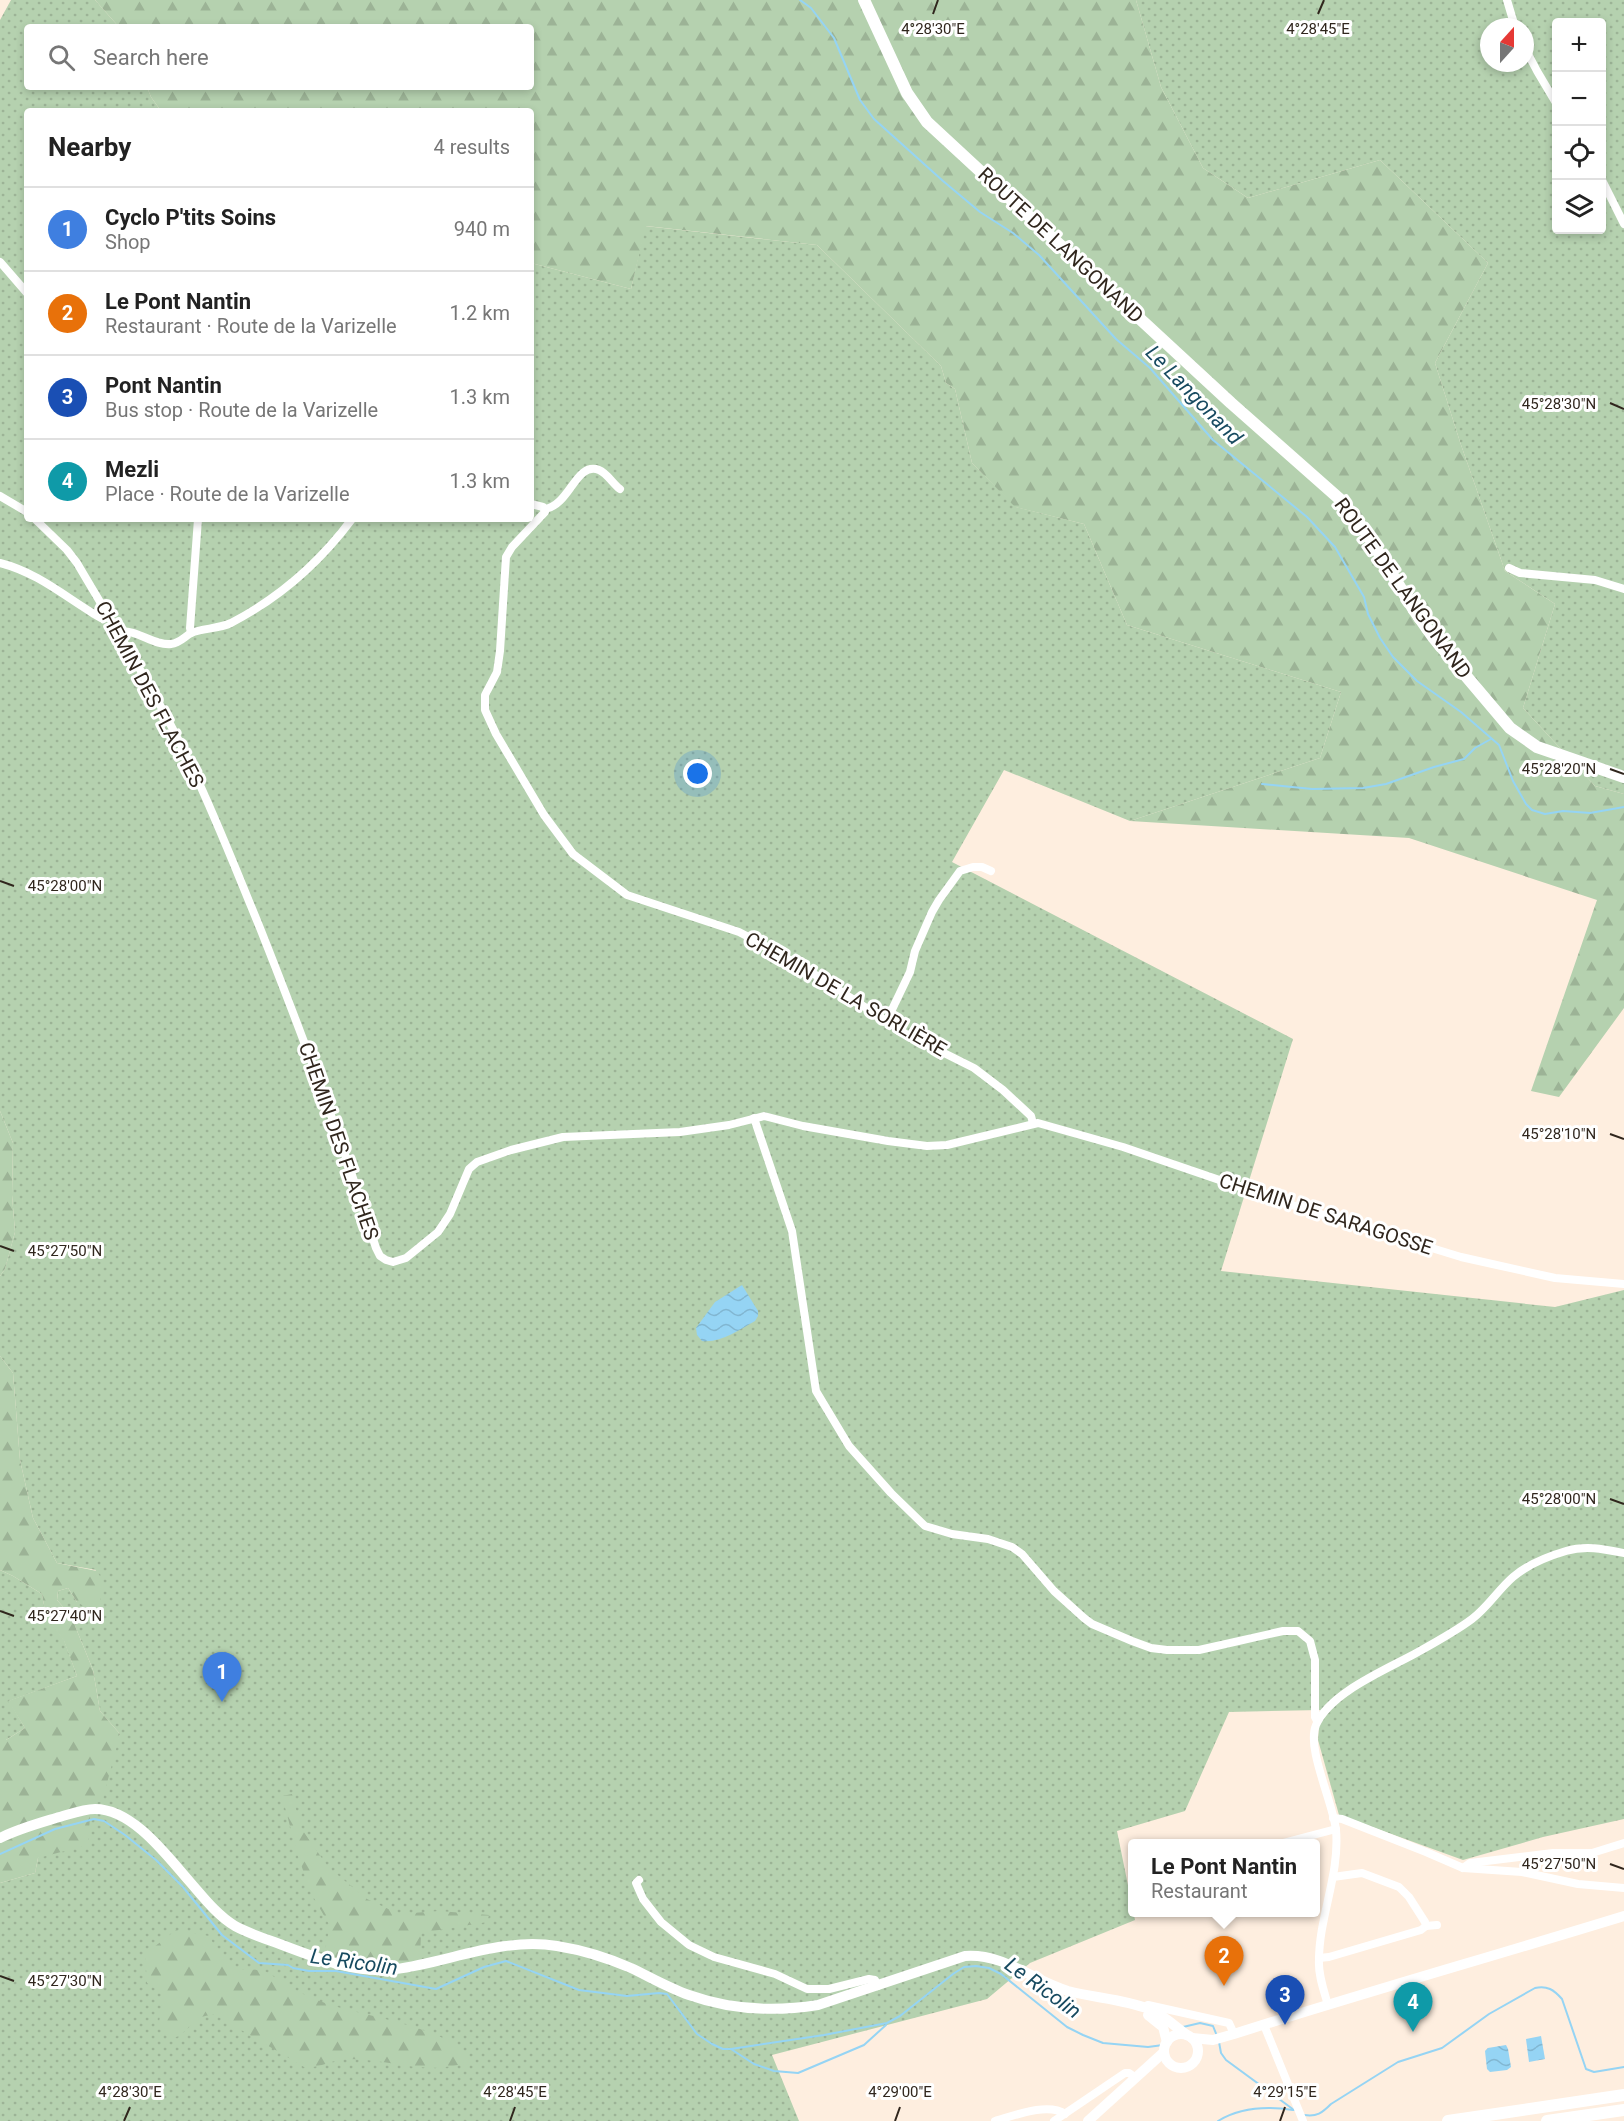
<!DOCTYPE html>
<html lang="en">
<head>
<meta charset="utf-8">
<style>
  body { margin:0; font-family:Roboto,sans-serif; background:#f2f2f2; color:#222 }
  .controls { position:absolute; right:18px; top:18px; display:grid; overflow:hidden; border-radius:6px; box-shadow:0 3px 9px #0003 }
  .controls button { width:54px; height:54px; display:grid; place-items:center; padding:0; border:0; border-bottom:2px solid #e0e0e0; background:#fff; color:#222; font:30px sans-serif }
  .compass { position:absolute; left:1480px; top:18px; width:54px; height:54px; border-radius:50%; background:#fff; box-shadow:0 3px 9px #0003; rotate:21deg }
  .you { position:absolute; left:698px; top:774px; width:21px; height:21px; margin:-15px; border:4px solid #fff; border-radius:50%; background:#1a73e8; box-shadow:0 0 0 9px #1a73e833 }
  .badge { display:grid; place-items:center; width:39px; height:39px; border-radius:50%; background:#1a73e8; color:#fff; font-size:20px; font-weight:700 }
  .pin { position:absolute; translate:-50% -50px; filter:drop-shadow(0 2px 3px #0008) }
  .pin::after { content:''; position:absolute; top:32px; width:21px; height:18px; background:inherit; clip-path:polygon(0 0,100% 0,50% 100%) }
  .popup { position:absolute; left:1128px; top:1839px; width:192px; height:78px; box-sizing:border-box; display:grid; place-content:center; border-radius:6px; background:#fff; filter:drop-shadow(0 2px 4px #0005); font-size:20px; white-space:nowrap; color:#767676 }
  .popup b { font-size:22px; color:#222 }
  .popup::after { content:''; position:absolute; left:50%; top:100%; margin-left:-12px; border:12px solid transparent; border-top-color:#fff }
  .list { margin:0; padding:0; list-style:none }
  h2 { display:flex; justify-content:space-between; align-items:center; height:78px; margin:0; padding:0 24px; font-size:26px }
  h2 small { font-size:20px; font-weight:400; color:#767676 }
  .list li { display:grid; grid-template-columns:39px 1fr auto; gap:18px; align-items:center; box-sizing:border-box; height:84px; padding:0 24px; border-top:2px solid #e0e0e0 }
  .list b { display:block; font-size:22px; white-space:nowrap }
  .list p { margin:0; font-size:20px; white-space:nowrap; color:#767676 }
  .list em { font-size:20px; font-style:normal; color:#767676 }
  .icon { flex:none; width:33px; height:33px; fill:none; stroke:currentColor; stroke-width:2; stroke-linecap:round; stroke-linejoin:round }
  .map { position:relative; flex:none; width:1624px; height:2121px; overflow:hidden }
  .search { position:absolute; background:#fff; box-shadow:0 3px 9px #0003; left:24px; top:24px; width:510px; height:66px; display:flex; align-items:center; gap:15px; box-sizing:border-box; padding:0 21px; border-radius:6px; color:#767676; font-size:22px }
  .panel { position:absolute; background:#fff; box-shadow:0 3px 9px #0003; left:24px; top:108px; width:510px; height:414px; border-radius:6px }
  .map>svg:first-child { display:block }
  .grass { fill:url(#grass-dots); fill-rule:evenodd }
  .forest { fill:url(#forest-firs) }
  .water { fill:url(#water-waves) }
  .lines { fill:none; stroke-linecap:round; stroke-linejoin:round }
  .stream { stroke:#95d4f4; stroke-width:2 }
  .minor { stroke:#fff; stroke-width:8 }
  .secondary { stroke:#fff; stroke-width:10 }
  .primary { stroke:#fff; stroke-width:12 }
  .trunk { stroke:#fff; stroke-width:12 }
  .ticks { fill:none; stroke:#30261d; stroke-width:2 }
  .labels { text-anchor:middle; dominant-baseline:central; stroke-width:6; stroke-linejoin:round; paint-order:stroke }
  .street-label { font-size:20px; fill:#30261d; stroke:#fff }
  .water-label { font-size:21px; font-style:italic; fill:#174a60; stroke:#fff }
  .ticks-label { font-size:15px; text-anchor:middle; fill:#30261d; stroke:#fff; stroke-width:6; stroke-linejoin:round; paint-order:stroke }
</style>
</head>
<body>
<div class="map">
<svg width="1624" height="2121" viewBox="0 0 1624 2121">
  <defs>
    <pattern id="grass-dots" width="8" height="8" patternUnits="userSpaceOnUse" patternTransform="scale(1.5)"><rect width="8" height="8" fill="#b5d1af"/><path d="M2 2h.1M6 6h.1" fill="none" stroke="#9cb396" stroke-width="1.8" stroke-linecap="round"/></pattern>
    <pattern id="forest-firs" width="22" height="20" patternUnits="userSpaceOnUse" patternTransform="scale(1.5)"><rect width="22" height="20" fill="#b5d1af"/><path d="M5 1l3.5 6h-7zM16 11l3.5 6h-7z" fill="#9cb396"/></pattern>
    <pattern id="water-waves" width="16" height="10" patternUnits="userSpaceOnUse" patternTransform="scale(1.5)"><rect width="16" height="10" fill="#95d4f4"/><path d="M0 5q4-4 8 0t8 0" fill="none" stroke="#81b6d1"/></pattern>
  </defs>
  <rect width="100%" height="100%" fill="#feeedf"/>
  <!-- grass -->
  <g class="grass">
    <polygon points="11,0 95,0 119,27 27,27 27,87 147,87 151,97 161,111 27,111 27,519 531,519 531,263 631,289 645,226 817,245 941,366 946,383 955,389 972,463 1016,507 1084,524 1127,625 1341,692 1320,758 1130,821 1004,770 952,862 1293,1039 1221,1271 1555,1307 1624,1290 1624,1819 1543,1837 1463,1860 1339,1815 1318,1740 1320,1710 1229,1712 1185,1811 1117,1831 1135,1920 1030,1963 987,1999 772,2055 799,2121 0,2121 0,1883 35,1873 38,1858 91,1802 120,1734 100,1711 93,1670 71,1616 57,1600 58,1591 68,1588 77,1602 96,1570 57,1563 33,1518 20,1460 13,1373 0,1356 0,1276 5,1269 15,1232 12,1195 13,1143 0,1111 0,20"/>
    <path d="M1136,0H1624V794L1595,786L1523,708L1555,604L1505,571L1460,442L1435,363L1488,263L1380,160L1248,198L1203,168L1161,87ZM1556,22H1602V230H1556ZM1489,27H1525V63H1489Z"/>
    <polygon points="0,1570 13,1576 42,1594 46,1616 64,1640 77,1676 9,1701 25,1728 6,1740 0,1740"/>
  </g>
  <!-- forest -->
  <g class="forest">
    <polygon points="95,0 1136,0 1161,87 1203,168 1248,198 1380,160 1488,263 1435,363 1460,442 1505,571 1555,604 1523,708 1595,786 1624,794 1624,1008 1559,1097 1531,1091 1597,900 1409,838 1130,821 1320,758 1341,692 1127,625 1084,524 1015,507 972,463 955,389 946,383 941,366 817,245 646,226 631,289 531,263 531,111 161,111 151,97 147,87 531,87 531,27 119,27"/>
    <polygon points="0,1111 13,1143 12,1195 15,1232 5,1269 0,1276"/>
    <polygon points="0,1356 13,1373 20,1460 33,1518 57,1563 97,1571 104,1583 97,1614 77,1602 68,1588 58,1591 57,1600 71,1616 93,1670 100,1711 120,1734 102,1802 91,1802 88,1845 38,1858 35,1873 0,1883 0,1740 6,1740 25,1728 8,1701 77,1676 64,1641 46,1617 42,1594 13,1576 0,1570"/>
    <path d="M292,1794L301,1828L328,1867L367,1899L399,1914L439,1911L489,1915L487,1922L421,1933L420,1960C382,1965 361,1964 324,1954L330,1926L311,1893L298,1856L282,1796Z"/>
    <path d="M176,1930L209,1936C215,1946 221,1959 230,1966C241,1973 255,1967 266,1972C273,1975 279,1981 285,1984C299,1993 316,2000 331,2005C360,2015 464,2031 470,2062C422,2076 396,2060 350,2059C333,2058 320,2069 304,2067L214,2014L201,2017L179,2036L173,2038L167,2036L159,2023L163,1994L147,1983L145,1954Z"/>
  </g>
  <!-- water -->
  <g class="water">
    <path d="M742,1285L758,1311V1316L755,1321C739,1330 721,1343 702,1341L697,1335L696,1328L715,1302Z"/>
    <polygon points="1541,2036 1545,2059 1529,2062 1526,2039"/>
    <polygon points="1506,2045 1508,2049 1511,2067 1507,2070 1490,2072 1487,2069 1485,2051 1488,2048"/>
  </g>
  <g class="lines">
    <!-- stream -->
    <g class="stream">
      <polyline points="800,0 811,8 834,38 860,100 874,119 943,181 980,212 1013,233 1039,255 1116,339 1150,368 1213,440 1307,517 1335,547 1364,597 1368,614 1380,638 1393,657 1417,681 1461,712 1499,745 1513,781 1526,804 1532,810 1545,814 1563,811 1590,813 1624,807"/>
      <polyline points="1262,784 1312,789 1363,788 1386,784 1434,767 1464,759 1475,748 1491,739"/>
      <polyline points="0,1854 55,1829 94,1819 104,1821 125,1835 156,1860 183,1887 222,1935 259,1963 288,1965 293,1968 309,1971 336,1971 436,1989 484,1967 506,1961 579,1990 627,1996 659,1993 667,1994 697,2034 712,2044 723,2049 731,2049 824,2035 887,2023 900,2016 953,1974 964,1967 976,1966 989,1968 1001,1974 1067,2027 1083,2035 1103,2043 1148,2047 1163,2045"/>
      <polyline points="1183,2027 1200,2023 1213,2026 1217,2036"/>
      <polyline points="1219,2042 1221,2053 1226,2060 1294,2110"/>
      <polyline points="731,2049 754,2064 774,2071 798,2073 864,2045 886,2025"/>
      <path d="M1304,2115C1317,2117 1322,2113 1331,2104L1398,2062L1442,2048L1489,2014L1535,1988C1547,1985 1554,1990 1562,1999L1586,2069L1594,2072L1624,2067"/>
      <path d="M1218,2121C1241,2107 1267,2106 1293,2110"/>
    </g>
    <!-- minor -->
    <g class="minor">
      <polyline points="1507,0 1515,27"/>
      <polyline points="1525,48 1537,71 1556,103"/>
      <polyline points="1602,180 1624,224"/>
      <polyline points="0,262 27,293"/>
      <polyline points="0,496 27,512"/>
      <polyline points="531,504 543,507 545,512 512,547 506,557 500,651 497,672 485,695 485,710 496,734 544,815 573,854 627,895 739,932 762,944 819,977 906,1034 974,1068 1003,1090 1031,1116 1033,1123"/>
      <path d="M545,509C570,505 576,461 599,470C607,473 613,484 620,489"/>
      <path d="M35,519L67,550L77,563C114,626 153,688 185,753C213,810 236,870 260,928C302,1034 342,1140 376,1248L380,1256L386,1260L393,1262L406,1258L438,1232L450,1214L469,1169L477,1162L511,1150L563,1137L680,1132L729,1125L764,1116L803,1126L888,1141L927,1146L947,1145L1038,1123L1123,1147L1301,1208L1461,1257L1555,1278L1624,1284"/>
      <path d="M0,563C36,572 63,595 94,614L101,618L109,617"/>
      <polyline points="1509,568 1520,573 1595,580 1624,589"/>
      <path d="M118,632C136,628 153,646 171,644C180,643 184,637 191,633C203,628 218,629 231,623C279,598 320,562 352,519"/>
      <polyline points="191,633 190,628 198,519"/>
      <polyline points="887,1020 910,972 915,951 932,912 939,900 960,871 973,867 982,867 991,871"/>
      <polyline points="754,1118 792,1231 816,1391 849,1446 891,1493 925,1526 952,1534 988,1539 1012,1547 1022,1554 1054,1591 1084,1618 1092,1624 1132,1641 1151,1648 1167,1650 1199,1650 1283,1631 1298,1631 1310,1641 1315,1660 1315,1717 1317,1721"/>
      <polyline points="1333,1818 1342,1819 1426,1852 1463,1868 1522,1872 1578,1884 1624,1888"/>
      <polyline points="1279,1844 1336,1829"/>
      <polyline points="1463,1868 1470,1863 1553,1853 1592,1853 1624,1843"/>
      <polyline points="639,1880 636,1883 643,1899 661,1922 689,1945 714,1957 775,1974 807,1989 829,1989 869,1979 875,1980 878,1986"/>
      <polyline points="1426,1926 1437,1925"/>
      <polyline points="1319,1958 1329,1957 1421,1930 1426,1926 1425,1922 1409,1897 1399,1887 1362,1873 1333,1877"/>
      <polyline points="1148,2005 1229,2023 1234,2034"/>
      <path d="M1328,2005C1324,1991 1318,1975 1319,1960C1319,1917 1340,1874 1336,1830C1333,1802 1306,1748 1316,1725C1330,1692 1388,1669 1418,1652C1436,1642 1456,1631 1472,1619C1488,1607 1498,1590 1513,1577C1527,1565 1549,1556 1566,1551C1586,1545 1604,1549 1624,1553"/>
      <polyline points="1264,2025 1303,2121"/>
      <path d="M995,2121C1013,2116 1048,2102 1065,2114"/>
      <polyline points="1054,2121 1125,2073 1129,2073 1136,2078"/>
    </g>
    <!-- secondary -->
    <g class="secondary">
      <path d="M0,1838C18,1829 36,1824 56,1818C68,1815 82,1809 95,1809C133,1809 167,1856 190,1882C204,1898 217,1915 235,1926C248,1933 263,1938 277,1943C314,1957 357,1975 396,1969C449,1962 502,1937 557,1946C582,1950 608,1958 631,1968C650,1977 669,1988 689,1995C731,2010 774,2012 818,2005L965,1956C1004,1953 1033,1981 1068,1991C1095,1998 1123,1999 1149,2009C1164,2015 1174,2026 1187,2035"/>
      <polyline points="1148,2015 1163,2027 1167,2042"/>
      <circle cx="1181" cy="2051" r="17"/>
      <path d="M1192,2038L1213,2040L1234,2034C1363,1993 1494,1956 1624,1916"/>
      <polyline points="1088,2121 1164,2052"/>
    </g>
    <!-- primary -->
    <polyline class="primary" points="864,0 907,93 927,122 1231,403 1343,502 1366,532 1414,610 1433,637 1510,728 1537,747 1624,777"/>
    <!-- trunk -->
    <g class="trunk">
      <polyline points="1448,2121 1624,2095"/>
      <polyline points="1547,2121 1624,2110"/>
    </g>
  </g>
  <!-- ticks -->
  <path class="ticks" d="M933,14L938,0M1318,14L1324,0M1610,403L1624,409M1610,769L1624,774M0,881L14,886M1610,1134L1624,1139M0,1246L14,1251M1610,1499L1624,1504M0,1611L14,1616M1610,1864L1624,1869M0,1976L14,1981M124,2121L130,2107M510,2121L515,2107M895,2121L900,2107M1280,2121L1285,2107"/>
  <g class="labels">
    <!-- street labels -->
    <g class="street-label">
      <text transform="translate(1061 245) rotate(43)">ROUTE DE LANGONAND</text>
      <text transform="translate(1403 588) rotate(54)">ROUTE DE LANGONAND</text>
      <text transform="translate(150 694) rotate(62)">CHEMIN DES FLACHES</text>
      <text transform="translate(846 994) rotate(30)">CHEMIN DE LA SORLIÈRE</text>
      <text transform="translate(339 1141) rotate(71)">CHEMIN DES FLACHES</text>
      <text transform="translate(1326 1214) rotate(18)">CHEMIN DE SARAGOSSE</text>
    </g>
    <!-- water labels -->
    <g class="water-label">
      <text transform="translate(1194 395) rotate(46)">Le Langonand</text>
      <text transform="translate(354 1962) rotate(8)">Le Ricolin</text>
      <text transform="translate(1043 1988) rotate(36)">Le Ricolin</text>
    </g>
  </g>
  <g class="ticks-label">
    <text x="933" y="34">4°28'30"E</text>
    <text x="1318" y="34">4°28'45"E</text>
    <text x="1559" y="409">45°28'30"N</text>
    <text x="1559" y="774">45°28'20"N</text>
    <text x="65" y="891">45°28'00"N</text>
    <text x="1559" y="1139">45°28'10"N</text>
    <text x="65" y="1256">45°27'50"N</text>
    <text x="1559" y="1504">45°28'00"N</text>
    <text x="65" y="1621">45°27'40"N</text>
    <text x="1559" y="1869">45°27'50"N</text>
    <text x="65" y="1986">45°27'30"N</text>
    <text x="130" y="2097">4°28'30"E</text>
    <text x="515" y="2097">4°28'45"E</text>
    <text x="900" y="2097">4°29'00"E</text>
    <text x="1285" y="2097">4°29'15"E</text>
  </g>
</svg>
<div class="controls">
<button>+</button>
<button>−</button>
<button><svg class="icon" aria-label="locate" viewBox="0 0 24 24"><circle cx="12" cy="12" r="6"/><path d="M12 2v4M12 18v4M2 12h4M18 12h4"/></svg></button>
<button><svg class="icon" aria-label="layers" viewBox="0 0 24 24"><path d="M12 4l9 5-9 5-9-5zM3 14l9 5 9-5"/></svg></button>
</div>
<svg class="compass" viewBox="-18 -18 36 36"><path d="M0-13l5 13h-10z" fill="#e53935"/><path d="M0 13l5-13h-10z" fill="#767676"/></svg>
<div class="you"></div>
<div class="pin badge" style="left:222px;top:1702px;background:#3f7fe0">1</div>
<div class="pin badge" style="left:1224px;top:1986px;background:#e8710a">2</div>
<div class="popup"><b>Le Pont Nantin</b>Restaurant</div>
<div class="pin badge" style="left:1285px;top:2025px;background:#1a4fb4">3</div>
<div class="pin badge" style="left:1413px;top:2032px;background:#0f9aa8">4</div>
<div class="search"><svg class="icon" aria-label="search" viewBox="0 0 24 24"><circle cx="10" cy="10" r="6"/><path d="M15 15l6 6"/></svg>Search here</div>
<section class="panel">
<h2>Nearby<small>4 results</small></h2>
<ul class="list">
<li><span class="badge" style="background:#3f7fe0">1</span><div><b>Cyclo P'tits Soins</b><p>Shop</p></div><em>940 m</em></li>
<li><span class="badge" style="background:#e8710a">2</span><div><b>Le Pont Nantin</b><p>Restaurant · Route de la Varizelle</p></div><em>1.2 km</em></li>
<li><span class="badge" style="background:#1a4fb4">3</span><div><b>Pont Nantin</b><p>Bus stop · Route de la Varizelle</p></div><em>1.3 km</em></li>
<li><span class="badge" style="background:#0f9aa8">4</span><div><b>Mezli</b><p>Place · Route de la Varizelle</p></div><em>1.3 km</em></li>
</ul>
</section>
</div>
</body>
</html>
